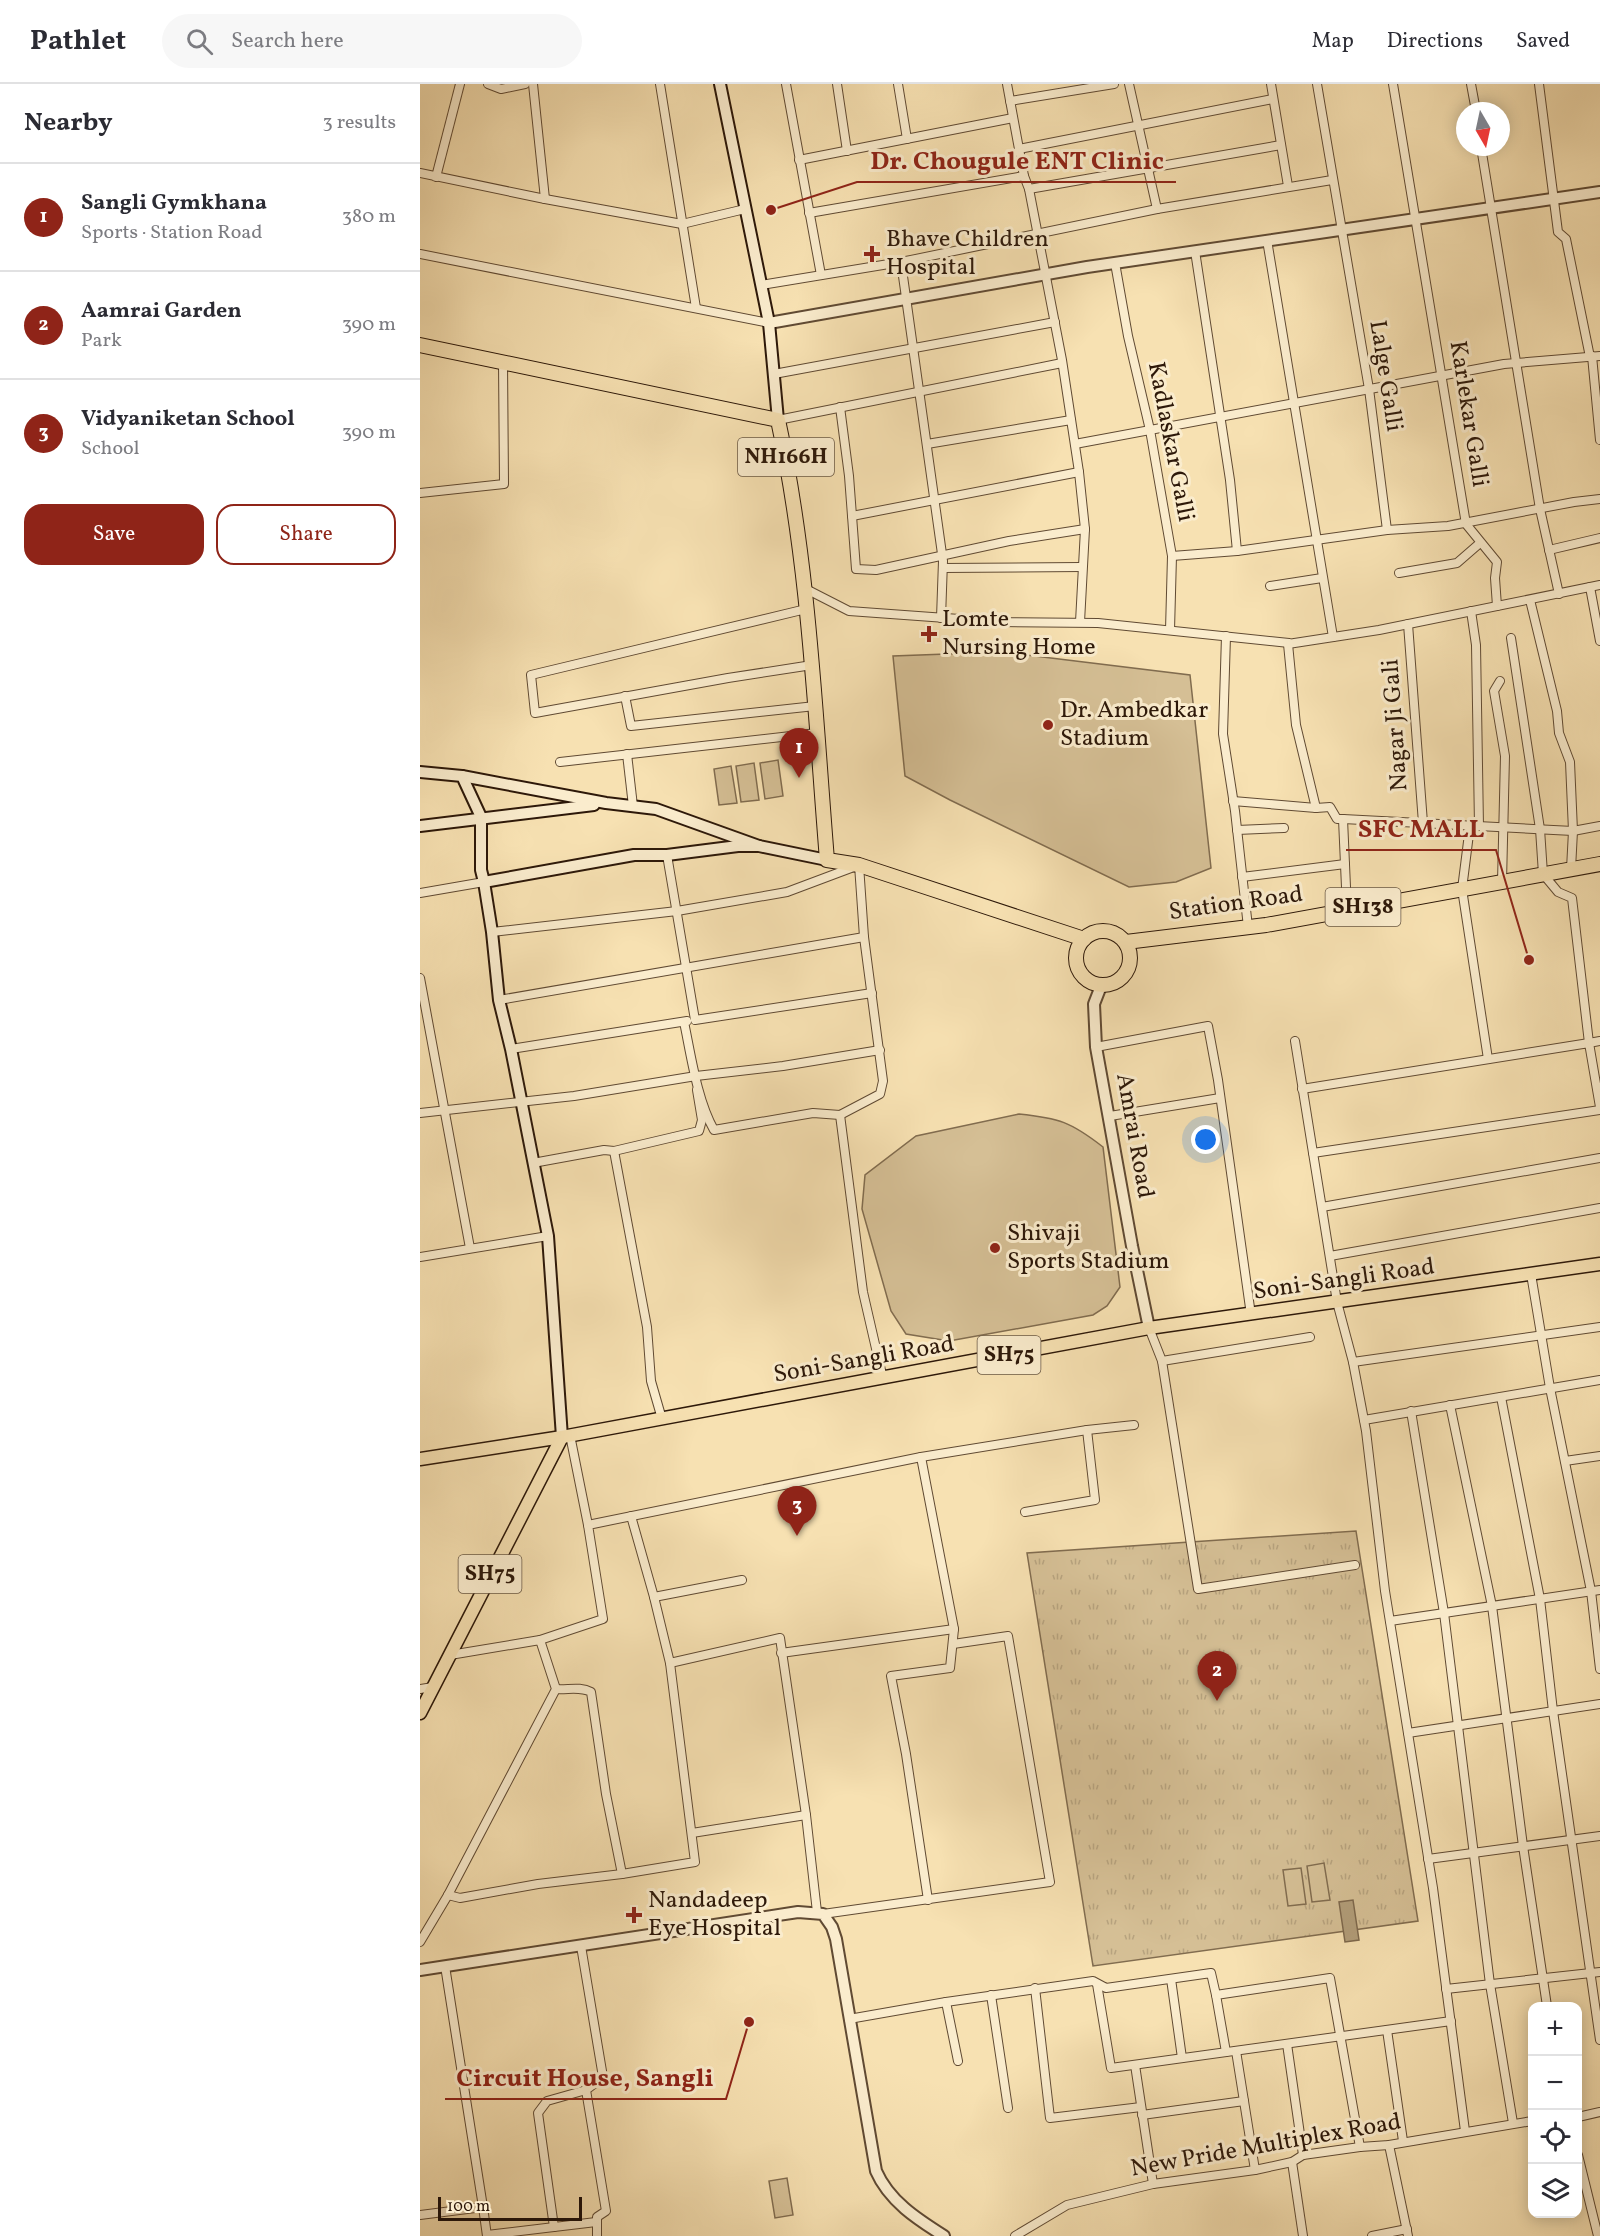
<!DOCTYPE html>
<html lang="en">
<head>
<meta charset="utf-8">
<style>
  body { margin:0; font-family:Vollkorn,serif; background:#f7f7f7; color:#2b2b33 }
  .controls { position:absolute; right:18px; bottom:18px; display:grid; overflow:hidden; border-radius:12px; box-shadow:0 3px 15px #0003 }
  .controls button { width:54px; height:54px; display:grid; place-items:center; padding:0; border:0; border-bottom:2px solid #e1e1e2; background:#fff; color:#2b2b33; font:30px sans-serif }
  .compass { position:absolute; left:1036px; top:18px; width:54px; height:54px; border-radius:50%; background:#fff; box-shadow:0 3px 15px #0003; rotate:171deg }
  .scale { position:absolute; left:18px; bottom:15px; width:144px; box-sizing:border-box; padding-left:6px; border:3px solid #2d1809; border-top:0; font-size:16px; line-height:21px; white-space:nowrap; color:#2d1809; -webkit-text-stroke:4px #faeccd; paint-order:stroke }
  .you { position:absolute; left:786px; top:1056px; width:21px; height:21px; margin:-15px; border:4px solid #fff; border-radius:50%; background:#1a73e8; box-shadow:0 0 0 9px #1a73e833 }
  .badge { display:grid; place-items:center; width:39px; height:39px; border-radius:50%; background:#8f2418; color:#fff; font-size:20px; font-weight:700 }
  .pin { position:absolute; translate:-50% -50px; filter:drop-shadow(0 2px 3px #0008) }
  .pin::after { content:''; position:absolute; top:32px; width:21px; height:18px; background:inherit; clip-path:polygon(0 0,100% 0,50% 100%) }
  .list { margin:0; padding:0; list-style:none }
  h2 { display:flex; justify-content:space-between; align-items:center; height:78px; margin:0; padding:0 24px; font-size:26px }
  h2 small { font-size:20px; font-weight:400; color:#7c7c81 }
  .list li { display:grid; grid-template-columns:39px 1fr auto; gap:18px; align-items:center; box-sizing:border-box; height:108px; padding:0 24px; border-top:2px solid #e1e1e2 }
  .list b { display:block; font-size:22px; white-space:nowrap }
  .list p { margin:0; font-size:20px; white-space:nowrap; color:#7c7c81 }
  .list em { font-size:20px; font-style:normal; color:#7c7c81 }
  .actions { display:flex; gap:12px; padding:18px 24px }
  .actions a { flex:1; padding:14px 0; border:2px solid #8f2418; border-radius:18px; text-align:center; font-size:21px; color:#8f2418 }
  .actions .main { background:#8f2418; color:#fff }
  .icon { flex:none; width:33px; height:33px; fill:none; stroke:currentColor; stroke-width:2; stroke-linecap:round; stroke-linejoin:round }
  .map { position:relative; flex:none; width:1180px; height:2152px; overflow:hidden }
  header { display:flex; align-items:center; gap:36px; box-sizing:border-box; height:84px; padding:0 30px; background:#fff; border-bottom:2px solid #e1e1e2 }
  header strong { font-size:28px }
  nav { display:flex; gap:33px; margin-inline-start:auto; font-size:21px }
  .search { width:420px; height:54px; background:#f7f7f7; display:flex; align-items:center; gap:15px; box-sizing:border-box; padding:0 21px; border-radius:33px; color:#7c7c81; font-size:22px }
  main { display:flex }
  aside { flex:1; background:#fff }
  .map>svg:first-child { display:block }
  .grass { fill:url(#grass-tufts); stroke:#816c4f; stroke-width:1.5 }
  .pitch { fill:#d5bf95; stroke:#816c4f; stroke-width:1.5 }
  .water { fill:#b29d79; stroke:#7d684c; stroke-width:1.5 }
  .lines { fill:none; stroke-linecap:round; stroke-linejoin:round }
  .minor-casing { stroke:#604a33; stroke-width:10 }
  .tertiary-casing { stroke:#604a33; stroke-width:14 }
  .secondary-casing { stroke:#2d1809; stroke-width:14 }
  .primary-casing { stroke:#2d1809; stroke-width:15 }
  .trunk-casing { stroke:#2d1809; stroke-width:16 }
  .minor { stroke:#faeccd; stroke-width:8 }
  .tertiary { stroke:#faeccd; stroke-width:10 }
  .secondary { stroke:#faeccd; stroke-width:10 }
  .primary { stroke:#f7e1b2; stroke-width:12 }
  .trunk { stroke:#f7e1b2; stroke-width:14 }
  .poi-dot { fill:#8f2418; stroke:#faeccd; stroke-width:2 }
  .labels { text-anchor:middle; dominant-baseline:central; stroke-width:6; stroke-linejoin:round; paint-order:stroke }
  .shield { fill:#faeccd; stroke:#6a5844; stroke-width:1.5 }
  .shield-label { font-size:22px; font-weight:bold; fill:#2d1809 }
  .poi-label { font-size:24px; fill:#2d1809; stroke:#faeccd; text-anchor:start }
  .street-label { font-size:24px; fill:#2d1809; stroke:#faeccd }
  .leader { fill:none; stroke:#8f2418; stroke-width:2 }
  .callout-dot { fill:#8f2418; stroke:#faeccd; stroke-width:2 }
  .callout-label { font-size:26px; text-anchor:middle; font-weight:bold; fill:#8f2418; stroke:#faeccd; stroke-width:6; stroke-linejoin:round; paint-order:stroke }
</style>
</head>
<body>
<header>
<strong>Pathlet</strong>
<div class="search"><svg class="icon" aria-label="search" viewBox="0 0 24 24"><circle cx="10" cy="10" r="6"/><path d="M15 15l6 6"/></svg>Search here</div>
<nav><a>Map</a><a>Directions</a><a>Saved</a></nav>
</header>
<main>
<aside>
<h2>Nearby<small>3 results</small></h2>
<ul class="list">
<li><span class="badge">1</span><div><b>Sangli Gymkhana</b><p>Sports · Station Road</p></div><em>380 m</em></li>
<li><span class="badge">2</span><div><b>Aamrai Garden</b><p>Park</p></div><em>390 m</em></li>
<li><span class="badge">3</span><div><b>Vidyaniketan School</b><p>School</p></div><em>390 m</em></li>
</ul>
<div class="actions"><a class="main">Save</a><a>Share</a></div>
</aside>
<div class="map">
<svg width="1180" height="2152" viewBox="0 0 1180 2152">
  <defs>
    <pattern id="grass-tufts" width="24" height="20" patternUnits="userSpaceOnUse" patternTransform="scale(1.5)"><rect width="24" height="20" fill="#d5bf95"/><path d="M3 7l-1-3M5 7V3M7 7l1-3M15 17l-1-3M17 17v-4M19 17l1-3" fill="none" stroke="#b7a37f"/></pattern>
  </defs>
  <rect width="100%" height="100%" fill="#f7e1b2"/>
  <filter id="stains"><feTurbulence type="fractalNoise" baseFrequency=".00333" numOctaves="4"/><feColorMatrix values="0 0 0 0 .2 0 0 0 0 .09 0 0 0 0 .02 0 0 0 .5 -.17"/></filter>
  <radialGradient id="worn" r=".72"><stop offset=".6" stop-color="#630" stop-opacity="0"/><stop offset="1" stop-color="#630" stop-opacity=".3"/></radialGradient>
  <!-- grass -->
  <polygon class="grass" points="936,1447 998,1837 673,1882 607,1469"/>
  <!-- pitch -->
  <g class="pitch">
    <polygon points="581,568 770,591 791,784 756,798 709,803 530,716 485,692 473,572"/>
    <polygon points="358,676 363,712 345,715 340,679"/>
    <polygon points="334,679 339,716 321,718 316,682"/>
    <polygon points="311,682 317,719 299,721 294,685"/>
    <path d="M599,1030C639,1034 651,1038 683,1063L700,1203L687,1222L673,1231L529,1257L486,1250L471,1227L442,1125L445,1091L496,1052Z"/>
    <polygon points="904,1779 910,1816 892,1818 887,1782"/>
    <polygon points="881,1784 886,1820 868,1822 863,1786"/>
    <polygon points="367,2094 373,2131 355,2134 349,2097"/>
  </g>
  <!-- water -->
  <polygon class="water" points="933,1816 939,1856 925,1858 919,1818"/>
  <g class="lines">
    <defs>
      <g id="minor">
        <polyline points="68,0 81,5 105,0"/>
        <polyline points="113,0 125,115"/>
        <polyline points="240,0 276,224"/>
        <polyline points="366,0 401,191"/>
        <polyline points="417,0 427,67"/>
        <polyline points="478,0 487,55"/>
        <polyline points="587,0 599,65 853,15"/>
        <polyline points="709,0 737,125"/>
        <polyline points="851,0 868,102"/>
        <polyline points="897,0 949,305 967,446"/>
        <polyline points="973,0 1046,440 1077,478 1075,494 1077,522"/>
        <polyline points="1051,0 1056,27"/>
        <polyline points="1119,0 1138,148 1146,155 1170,273"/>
        <polyline points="590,17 694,0"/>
        <polyline points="1061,63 1120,425 1139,510"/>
        <polyline points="599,65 604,92"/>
        <polyline points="379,76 593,34"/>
        <polyline points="0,89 125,115 262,140 325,125"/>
        <polyline points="16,93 40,0"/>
        <polyline points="389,129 604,92 609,105 861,61"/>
        <polyline points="847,156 913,553"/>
        <polyline points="775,167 810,396 817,467"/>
        <polyline points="0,170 349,239"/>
        <polyline points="481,178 523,477 521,534"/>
        <polyline points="695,179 708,252 730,346 752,472 750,546"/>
        <polyline points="341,201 481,178 737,125 912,96"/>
        <polyline points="1172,272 1180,356"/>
        <polyline points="354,290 635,238"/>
        <polyline points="420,323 429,392 436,485 456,486 589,457 665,445"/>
        <polyline points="358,336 642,279"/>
        <polyline points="507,360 651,336"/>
        <polyline points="655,360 1084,280 1180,272"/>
        <polyline points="659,388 665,445 660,538"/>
        <polyline points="0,409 84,400 83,278"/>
        <polyline points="432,432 659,388 642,276 609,105"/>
        <polyline points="1129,466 1180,454"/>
        <polyline points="752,472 817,467 967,446 1028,442 1154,418 1180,415"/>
        <polyline points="523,484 662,483"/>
        <polyline points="979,489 1037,479 1060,459"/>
        <polyline points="850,502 902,494"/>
        <polyline points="1170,503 1180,557"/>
        <polyline points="384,504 429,527 581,538 678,539 869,559 868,560 959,546 1180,501"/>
        <polyline points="1110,516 1137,627 1139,649 1150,678 1153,747 1151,785"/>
        <polyline points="386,525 111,591 115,629 308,594 392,581"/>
        <polyline points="1051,527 1056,561 1059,742"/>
        <polyline points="988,540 1003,739"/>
        <polyline points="806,552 803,650 815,727 828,843"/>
        <polyline points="1091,554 1120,745 1123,790 1138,808 1152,814 1169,959 1180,957"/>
        <polyline points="868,560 876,641 896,724"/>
        <polyline points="1080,597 1074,607 1085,672 1082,798"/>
        <polyline points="205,612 211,642 395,622"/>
        <polyline points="207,670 213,722"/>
        <polyline points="140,678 397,649"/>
        <polyline points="813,717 896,724 910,723 917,735 923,735 1153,747 1180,742"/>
        <polyline points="923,735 927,826"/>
        <polyline points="1050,742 1042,805 1068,975"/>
        <polyline points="817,746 864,744"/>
        <polyline points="247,771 275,936 452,909"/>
        <polyline points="822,793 925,780"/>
        <polyline points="0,809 64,798"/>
        <path d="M72,848L257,827L367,808L439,781L444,853L463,997L460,1010L420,1031L393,1029L294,1046C277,1016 271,971 264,938"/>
        <polyline points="0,894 50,1164"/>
        <polyline points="79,916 444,853"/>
        <polyline points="875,957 917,1218 933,1278 946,1347 965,1507 1013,1804 1045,2047"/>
        <polyline points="676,963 788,942 798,996 831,1231"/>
        <polyline points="91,965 267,937"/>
        <polyline points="882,1005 1169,959 1180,1023"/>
        <polyline points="0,1029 154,1012 276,992 363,982 460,966"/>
        <polyline points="420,1031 443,1208 463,1295"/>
        <polyline points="690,1032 800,1014"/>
        <polyline points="194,1067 227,1243 231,1297 242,1335"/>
        <polyline points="893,1069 1180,1026"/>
        <polyline points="113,1079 184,1066 194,1067 279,1047 282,1036 277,1006"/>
        <polyline points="902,1123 1180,1074"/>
        <polyline points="910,1172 1180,1124"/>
        <polyline points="0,1173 128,1152"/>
        <polyline points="1111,1190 1130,1304 1171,1507 1180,1585"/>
        <polyline points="729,1244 742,1277 778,1505 935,1481"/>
        <polyline points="742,1277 890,1253"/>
        <polyline points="933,1278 1180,1243"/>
        <polyline points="1081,1313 1120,1515 1133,1627 1180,1956"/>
        <polyline points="1030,1321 1072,1522 1103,1762 1127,1922"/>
        <polyline points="991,1327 1024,1529 1070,1900 1093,2039"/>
        <polyline points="944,1336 1180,1296"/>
        <polyline points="150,1351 168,1441"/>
        <polyline points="501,1373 534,1545 530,1584 471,1592 486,1670 508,1816"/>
        <polyline points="1145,1377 1180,1372"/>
        <polyline points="605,1428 675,1416 667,1346"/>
        <polyline points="211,1432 234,1513"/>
        <polyline points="322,1496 234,1513 250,1579 360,1554 386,1731 397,1828"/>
        <polyline points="970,1537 1180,1506"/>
        <polyline points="120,1556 183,1535 168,1441 501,1373 667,1346 714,1341"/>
        <polyline points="361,1569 534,1545"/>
        <polyline points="0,1605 13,1603"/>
        <path d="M136,1605C148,1606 160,1602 171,1608L186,1710L202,1790"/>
        <polyline points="988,1649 1180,1620"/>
        <polyline points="272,1749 386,1731"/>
        <polyline points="1008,1775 1180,1752"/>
        <polyline points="28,1811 40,1814 118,1800 202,1790 275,1778 250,1579"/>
        <polyline points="403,1830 630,1798 588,1552 533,1560"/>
        <polyline points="0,1858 28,1811 136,1605 120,1556 30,1571"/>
        <polyline points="161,1862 183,1993 166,2006 186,2127 177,2133 177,2152"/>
        <polyline points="751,1895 762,1974"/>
        <polyline points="677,1900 691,1984 1031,1937"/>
        <polyline points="615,1904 630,2034 721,2023"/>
        <polyline points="1026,1905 1180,1888"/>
        <polyline points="571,1911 588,2024"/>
        <polyline points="526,1918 538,1977"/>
        <polyline points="429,1935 526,1918 673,1897 686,1904 791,1889 796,1911"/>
        <polyline points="967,1946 983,2057"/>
        <polyline points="867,1960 883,2071"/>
        <polyline points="816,1967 835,2086"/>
        <polyline points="806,1968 796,1911 910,1894 940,2063"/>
        <polyline points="715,1981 733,2100"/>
        <polyline points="722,2031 824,2017"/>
        <polyline points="1158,2033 1180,2028"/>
        <polyline points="969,2061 988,2152"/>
        <polyline points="1158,2071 1178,2152"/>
        <polyline points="872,2078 883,2152"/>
        <polyline points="63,2123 67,2152"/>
        <polyline points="0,2131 63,2123 25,1882"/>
        <polyline points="134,2143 118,2029 127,2017 166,2006"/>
        <polyline points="67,2151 176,2138"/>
        <polyline points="595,2152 647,2121 733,2100 835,2086 872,2078 883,2071 940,2063 969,2061 1112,2037"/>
        <polyline points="952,2152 987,2145"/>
      </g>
      <g id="tertiary">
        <polyline points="349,239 667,183 1180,108"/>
        <polyline points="681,902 674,920 676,963 712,1162 729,1244"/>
        <path d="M0,1886L378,1828L403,1830L412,1843L416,1855L456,2087C469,2117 497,2135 524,2152"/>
      </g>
      <g id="secondary">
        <polyline points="300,0 349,239 358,336"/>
        <polyline points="0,688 42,692 61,733 61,786 64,798 214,771 247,771 318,762 339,762"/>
        <polyline points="42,692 186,719 236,725 339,762 407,776"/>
        <polyline points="0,742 174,721"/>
        <polyline points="64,798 72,848 79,916 91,965 128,1152 142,1353"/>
      </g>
      <g id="primary">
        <polyline points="0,1375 142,1353 729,1244 1180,1180"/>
        <polyline points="0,1629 142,1353"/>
      </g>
      <g id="trunk">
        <path d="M0,261L358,336C389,480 395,629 407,776L439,781L664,855"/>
        <circle cx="683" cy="874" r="27"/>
        <polyline points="706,858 846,841 1180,780"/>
      </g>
    </defs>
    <!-- minor casing -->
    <use href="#minor" class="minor-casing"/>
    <!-- tertiary casing -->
    <use href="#tertiary" class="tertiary-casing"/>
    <!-- secondary casing -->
    <use href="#secondary" class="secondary-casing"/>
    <!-- primary casing -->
    <use href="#primary" class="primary-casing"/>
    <!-- trunk casing -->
    <use href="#trunk" class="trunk-casing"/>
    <!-- minor -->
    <use href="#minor" class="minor"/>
    <!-- tertiary -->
    <use href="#tertiary" class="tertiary"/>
    <!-- secondary -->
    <use href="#secondary" class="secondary"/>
    <!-- primary -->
    <use href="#primary" class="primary"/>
    <!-- trunk -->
    <use href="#trunk" class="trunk"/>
  </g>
  <!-- markers -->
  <g class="poi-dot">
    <path d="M449 161h6v6h6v6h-6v6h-6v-6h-6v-6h6z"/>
    <path d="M506 541h6v6h6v6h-6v6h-6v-6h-6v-6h6z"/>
    <circle cx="628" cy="641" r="6"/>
    <circle cx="575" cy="1164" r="6"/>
    <path d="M211 1822h6v6h6v6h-6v6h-6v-6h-6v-6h6z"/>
  </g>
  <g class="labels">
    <!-- shield labels -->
    <g class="shield">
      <rect x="318" y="354" width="96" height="38" rx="4.5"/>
      <rect x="905.5" y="804" width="75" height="38" rx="4.5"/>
      <rect x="557.5" y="1252" width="63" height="38" rx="4.5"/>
      <rect x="38.5" y="1471" width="63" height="38" rx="4.5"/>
    </g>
    <g class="shield-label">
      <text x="366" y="373">NH166H</text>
      <text x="943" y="823">SH138</text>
      <text x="589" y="1271">SH75</text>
      <text x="70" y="1490">SH75</text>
    </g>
    <!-- poi labels -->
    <g class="poi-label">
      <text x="466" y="156">Bhave Children<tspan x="466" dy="28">Hospital</tspan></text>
      <text x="522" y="536">Lomte<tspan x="522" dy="28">Nursing Home</tspan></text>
      <text x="640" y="627">Dr. Ambedkar<tspan x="640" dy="28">Stadium</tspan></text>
      <text x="587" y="1150">Shivaji<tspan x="587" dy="28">Sports Stadium</tspan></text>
      <text x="228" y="1817">Nandadeep<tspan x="228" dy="28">Eye Hospital</tspan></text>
    </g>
    <!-- street labels -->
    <g class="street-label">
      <text transform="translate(965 292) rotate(81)">Lalge Galli</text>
      <text transform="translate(1048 330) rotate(81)">Karlekar Galli</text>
      <text transform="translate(750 358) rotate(79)">Kadlaskar Galli</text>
      <text transform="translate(976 641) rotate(-94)">Nagar Ji Gali</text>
      <text transform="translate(816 820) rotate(-8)">Station Road</text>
      <text transform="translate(714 1052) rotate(80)">Amrai Road</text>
      <text transform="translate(924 1196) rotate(-8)">Soni-Sangli Road</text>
      <text transform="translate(444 1276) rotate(-10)">Soni-Sangli Road</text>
      <text transform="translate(846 2062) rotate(-10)">New Pride Multiplex Road</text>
    </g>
  </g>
  <!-- callouts -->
  <path class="leader" d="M351 126L437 98H756M1109 876L1076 766H926M329 1938L306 2015H25"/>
  <g class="callout-dot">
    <circle cx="351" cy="126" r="6"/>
    <circle cx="1109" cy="876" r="6"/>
    <circle cx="329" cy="1938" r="6"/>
  </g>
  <g class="callout-label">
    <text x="597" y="85">Dr. Chougule ENT Clinic</text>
    <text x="1001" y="753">SFC MALL</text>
    <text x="165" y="2002">Circuit House, Sangli</text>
  </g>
  <rect width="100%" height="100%" filter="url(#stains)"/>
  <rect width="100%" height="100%" fill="url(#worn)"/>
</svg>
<div class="controls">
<button>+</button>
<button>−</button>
<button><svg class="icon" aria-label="locate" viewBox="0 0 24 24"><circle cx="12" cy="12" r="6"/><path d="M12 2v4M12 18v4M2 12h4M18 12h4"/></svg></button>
<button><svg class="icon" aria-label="layers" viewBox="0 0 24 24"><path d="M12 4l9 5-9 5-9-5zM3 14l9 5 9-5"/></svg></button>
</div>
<svg class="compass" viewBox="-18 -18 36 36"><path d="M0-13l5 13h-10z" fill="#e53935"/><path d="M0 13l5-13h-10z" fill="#7c7c81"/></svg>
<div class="scale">100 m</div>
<div class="you"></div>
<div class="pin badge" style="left:379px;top:694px">1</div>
<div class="pin badge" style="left:797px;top:1617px">2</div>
<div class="pin badge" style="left:377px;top:1452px">3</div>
</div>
</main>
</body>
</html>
